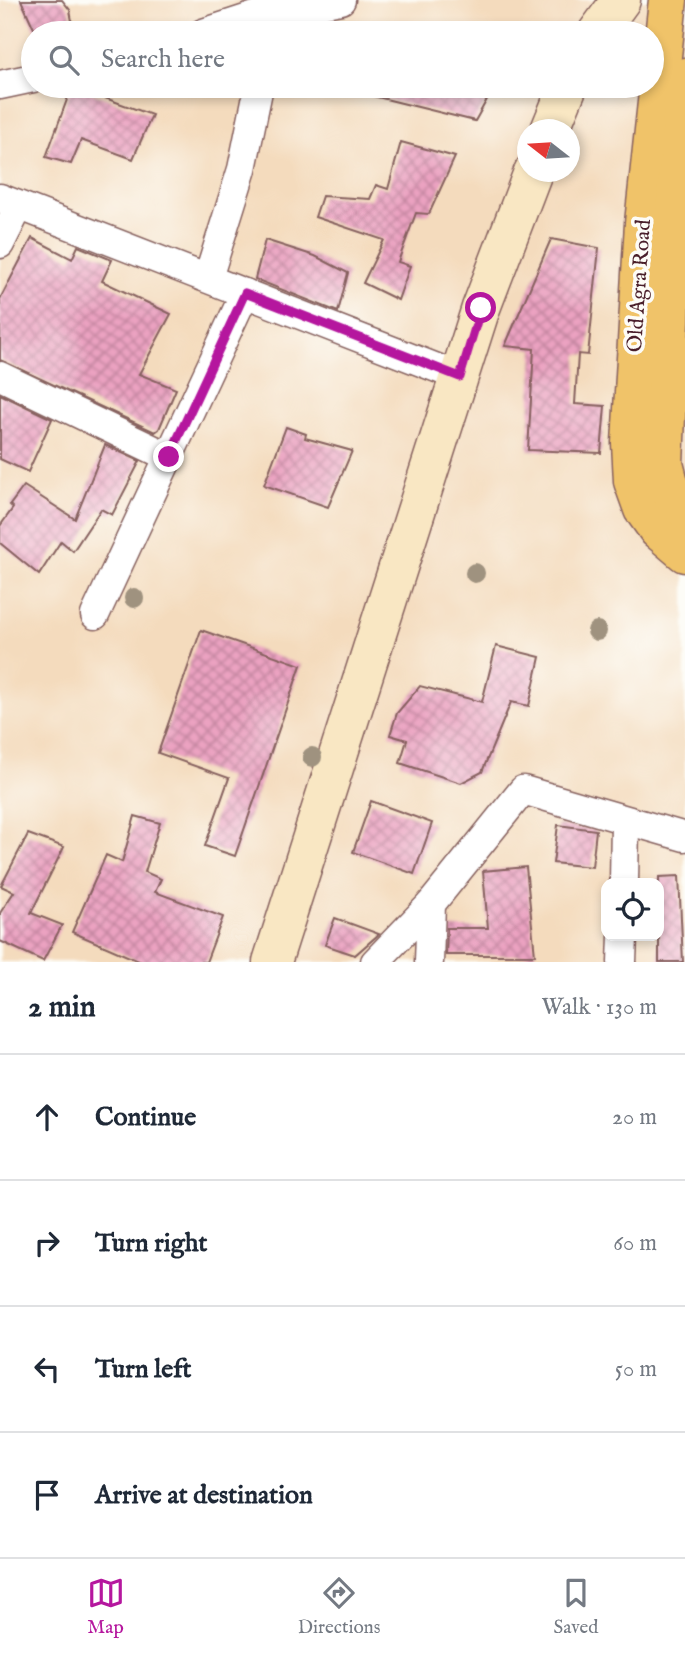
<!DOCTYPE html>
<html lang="en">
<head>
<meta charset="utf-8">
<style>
  body { margin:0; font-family:"IM FELL English",serif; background:#f2f2f3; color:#1f2937 }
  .controls { position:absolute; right:21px; bottom:21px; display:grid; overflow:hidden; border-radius:14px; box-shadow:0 4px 10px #0003 }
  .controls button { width:63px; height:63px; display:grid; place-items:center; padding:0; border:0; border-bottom:2px solid #e0e1e3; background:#fff; color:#1f2937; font:35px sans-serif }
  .compass { position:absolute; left:517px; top:119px; width:63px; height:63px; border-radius:50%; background:#fff; box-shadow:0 4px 10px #0003; rotate:287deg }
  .stop { position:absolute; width:21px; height:21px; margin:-16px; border:5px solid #b5179e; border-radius:50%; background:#fff }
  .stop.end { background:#b5179e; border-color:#fff; box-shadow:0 2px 7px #0008 }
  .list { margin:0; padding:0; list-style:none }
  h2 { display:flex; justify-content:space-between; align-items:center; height:91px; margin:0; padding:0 28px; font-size:30px }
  h2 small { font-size:23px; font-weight:400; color:#747a83 }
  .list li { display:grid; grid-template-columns:46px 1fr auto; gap:21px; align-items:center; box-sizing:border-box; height:126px; padding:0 28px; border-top:2px solid #e0e1e3 }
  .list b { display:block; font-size:26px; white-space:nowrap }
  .list em { font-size:23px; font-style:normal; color:#747a83 }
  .icon { flex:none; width:38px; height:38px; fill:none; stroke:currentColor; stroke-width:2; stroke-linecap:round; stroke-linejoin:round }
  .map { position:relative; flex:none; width:685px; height:962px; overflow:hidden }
  .search { position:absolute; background:#fff; box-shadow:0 4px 10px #0003; left:21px; right:21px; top:21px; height:77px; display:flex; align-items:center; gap:18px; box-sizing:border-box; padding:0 24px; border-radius:38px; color:#747a83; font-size:26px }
  .sheet { height:595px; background:#fff }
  nav { display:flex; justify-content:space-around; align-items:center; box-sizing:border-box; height:98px; border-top:2px solid #e0e1e3; background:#fff; font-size:19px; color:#747a83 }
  nav a { display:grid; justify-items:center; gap:4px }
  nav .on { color:#b5179e }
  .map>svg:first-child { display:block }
  .building { fill:url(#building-cross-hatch) }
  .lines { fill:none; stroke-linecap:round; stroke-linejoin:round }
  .street-casing { stroke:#86615e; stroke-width:31 }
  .secondary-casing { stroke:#86615e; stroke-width:41 }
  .highway-casing { stroke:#86615e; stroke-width:41 }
  .street { stroke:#fff; stroke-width:28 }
  .secondary { stroke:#f9e7c3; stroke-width:38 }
  .highway { stroke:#f0c369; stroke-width:38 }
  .tree { fill:#9f927f }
  .route { stroke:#b5179e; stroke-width:9 }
  .labels { text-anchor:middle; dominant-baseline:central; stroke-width:7; stroke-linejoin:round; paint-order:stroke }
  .street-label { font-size:21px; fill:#4a1f2b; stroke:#fdfcf7 }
</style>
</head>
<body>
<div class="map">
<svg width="685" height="962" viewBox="0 0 685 962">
  <defs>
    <pattern id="building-cross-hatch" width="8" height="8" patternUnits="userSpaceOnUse" patternTransform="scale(1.75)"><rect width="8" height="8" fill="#eba2c1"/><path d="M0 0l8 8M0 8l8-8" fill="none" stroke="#c0839d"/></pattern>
  </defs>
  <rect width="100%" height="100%" fill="#fdfcf7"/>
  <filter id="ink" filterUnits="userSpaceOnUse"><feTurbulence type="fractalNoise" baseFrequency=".0143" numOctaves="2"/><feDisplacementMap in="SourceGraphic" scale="14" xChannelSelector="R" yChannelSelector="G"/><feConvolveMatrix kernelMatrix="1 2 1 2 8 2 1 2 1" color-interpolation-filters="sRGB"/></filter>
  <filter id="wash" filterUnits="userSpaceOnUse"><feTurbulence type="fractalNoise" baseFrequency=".00686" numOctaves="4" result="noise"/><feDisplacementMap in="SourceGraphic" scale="28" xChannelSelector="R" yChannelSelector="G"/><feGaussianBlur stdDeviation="1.57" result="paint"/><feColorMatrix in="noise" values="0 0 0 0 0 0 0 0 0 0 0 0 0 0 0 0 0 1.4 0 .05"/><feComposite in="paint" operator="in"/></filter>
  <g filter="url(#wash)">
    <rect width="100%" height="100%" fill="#f4dbbd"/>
    <g id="blocks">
      <!-- building -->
      <g class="building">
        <polygon points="21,0 62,0 70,10 74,33 36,33"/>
        <polygon points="72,86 152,115 133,159 81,140 71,164 46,157"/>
        <polygon points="366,86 439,86 489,96 475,121 365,94"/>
        <polygon points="401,142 455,157 429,214 416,213 398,262 410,266 398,300 363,283 384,240 315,217 322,196 370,199 376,185 388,189"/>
        <polygon points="32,238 72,259 78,246 112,260 102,281 171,314 139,374 176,389 159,429 155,432 0,360 0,299"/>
        <polygon points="551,239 599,248 588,355 578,354 575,404 605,406 601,453 528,450 534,349 505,346"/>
        <polygon points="265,240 315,256 348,273 338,312 255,279"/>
        <polygon points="0,394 52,419 28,472 0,459"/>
        <polygon points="286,427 306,434 305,438 352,451 328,507 264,485"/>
        <polygon points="105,445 140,461 112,515 101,509 73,551 61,541 39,575 0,543 0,526 13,508 10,505 24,486 75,519"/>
        <polygon points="201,630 301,665 235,856 205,846 229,778 158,753"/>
        <polygon points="496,646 540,657 529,706 511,702 482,772 461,783 400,763 407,740 390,735 397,713 420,686 482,702"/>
        <polygon points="371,801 432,823 414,874 353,852"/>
        <polygon points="135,816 160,823 145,872 161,879 155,892 223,917 206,962 141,962 72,932 106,855 122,862"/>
        <polygon points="558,825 596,830 592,867 553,863"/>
        <polygon points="28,834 64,847 31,913 62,925 43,961 0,941 0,913 14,892 1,886"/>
        <polygon points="526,867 535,955 446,955 447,928 488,928 483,871"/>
        <polygon points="679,876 683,962 659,962 659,877"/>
        <polygon points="335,918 379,934 355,955 325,945"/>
      </g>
    </g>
  </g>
  <g filter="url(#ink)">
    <use href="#blocks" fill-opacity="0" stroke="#86615e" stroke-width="2"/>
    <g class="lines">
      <defs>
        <g id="street">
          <polyline points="203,33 255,16 341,0"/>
          <polyline points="0,85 33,78"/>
          <polyline points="0,198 460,377"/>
          <polyline points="0,244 19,206"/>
          <polyline points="208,278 242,169 259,86"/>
          <polyline points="0,376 169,457"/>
          <polyline points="95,615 245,293"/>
          <polyline points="624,883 625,822"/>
          <polyline points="375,962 431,904 523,790 685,837"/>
          <polyline points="429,962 431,904"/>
          <polyline points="622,962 623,936"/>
        </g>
        <g id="secondary">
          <polyline points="597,33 621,0"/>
          <polyline points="550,130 568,86"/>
          <polyline points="272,962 481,308 533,172"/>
        </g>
        <g id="highway">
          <polyline points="668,0 644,223 631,443 633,481 643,509 658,530 685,553"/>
          <polyline points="685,77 674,226 664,464 672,494 685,510"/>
        </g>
      </defs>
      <!-- street casing -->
      <use href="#street" class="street-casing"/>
      <!-- secondary casing -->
      <use href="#secondary" class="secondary-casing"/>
      <!-- highway casing -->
      <use href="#highway" class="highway-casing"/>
      <!-- street -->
      <use href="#street" class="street"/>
      <!-- secondary -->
      <use href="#secondary" class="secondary"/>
      <!-- highway -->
      <use href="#highway" class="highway"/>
    </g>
    <!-- trees -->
    <g class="tree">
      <circle cx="475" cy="573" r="10"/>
      <circle cx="134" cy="598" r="10"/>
      <circle cx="597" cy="631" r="10"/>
      <circle cx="312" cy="757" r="10"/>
    </g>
  </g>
  <g class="lines" filter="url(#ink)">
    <!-- route -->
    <polyline class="route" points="169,457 245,293 460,377 481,308"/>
  </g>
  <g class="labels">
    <!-- street labels -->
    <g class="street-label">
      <text transform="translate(640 286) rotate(-86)">Old Agra Road</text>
    </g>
  </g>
</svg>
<div class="controls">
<button><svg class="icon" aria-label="locate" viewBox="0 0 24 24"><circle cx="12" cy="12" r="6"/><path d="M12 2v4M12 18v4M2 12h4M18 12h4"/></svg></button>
</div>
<svg class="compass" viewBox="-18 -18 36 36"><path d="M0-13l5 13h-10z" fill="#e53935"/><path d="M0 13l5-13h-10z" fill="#747a83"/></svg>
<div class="stop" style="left:481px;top:308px"></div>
<div class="stop end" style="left:169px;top:457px"></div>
<div class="search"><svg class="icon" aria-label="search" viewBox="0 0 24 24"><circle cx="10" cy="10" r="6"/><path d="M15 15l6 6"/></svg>Search here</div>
</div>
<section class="sheet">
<h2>2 min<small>Walk · 130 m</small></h2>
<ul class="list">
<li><svg class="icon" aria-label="ahead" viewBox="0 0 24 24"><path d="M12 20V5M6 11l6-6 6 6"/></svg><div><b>Continue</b></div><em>20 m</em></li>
<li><svg class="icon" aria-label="right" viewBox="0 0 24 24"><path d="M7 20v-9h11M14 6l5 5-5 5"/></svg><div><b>Turn right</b></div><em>60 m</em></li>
<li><svg class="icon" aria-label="left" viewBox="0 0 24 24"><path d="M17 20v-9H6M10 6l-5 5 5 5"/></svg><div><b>Turn left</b></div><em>50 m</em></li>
<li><svg class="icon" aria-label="arrive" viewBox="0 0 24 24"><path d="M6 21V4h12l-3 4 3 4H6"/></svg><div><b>Arrive at destination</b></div></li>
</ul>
</section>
<nav>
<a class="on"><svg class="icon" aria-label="map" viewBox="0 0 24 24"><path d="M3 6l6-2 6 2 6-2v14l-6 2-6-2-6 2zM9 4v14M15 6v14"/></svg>Map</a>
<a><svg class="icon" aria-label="directions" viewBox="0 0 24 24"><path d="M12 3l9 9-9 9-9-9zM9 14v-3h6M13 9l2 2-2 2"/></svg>Directions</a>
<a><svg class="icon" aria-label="saved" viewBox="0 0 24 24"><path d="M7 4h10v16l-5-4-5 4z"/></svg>Saved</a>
</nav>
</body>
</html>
